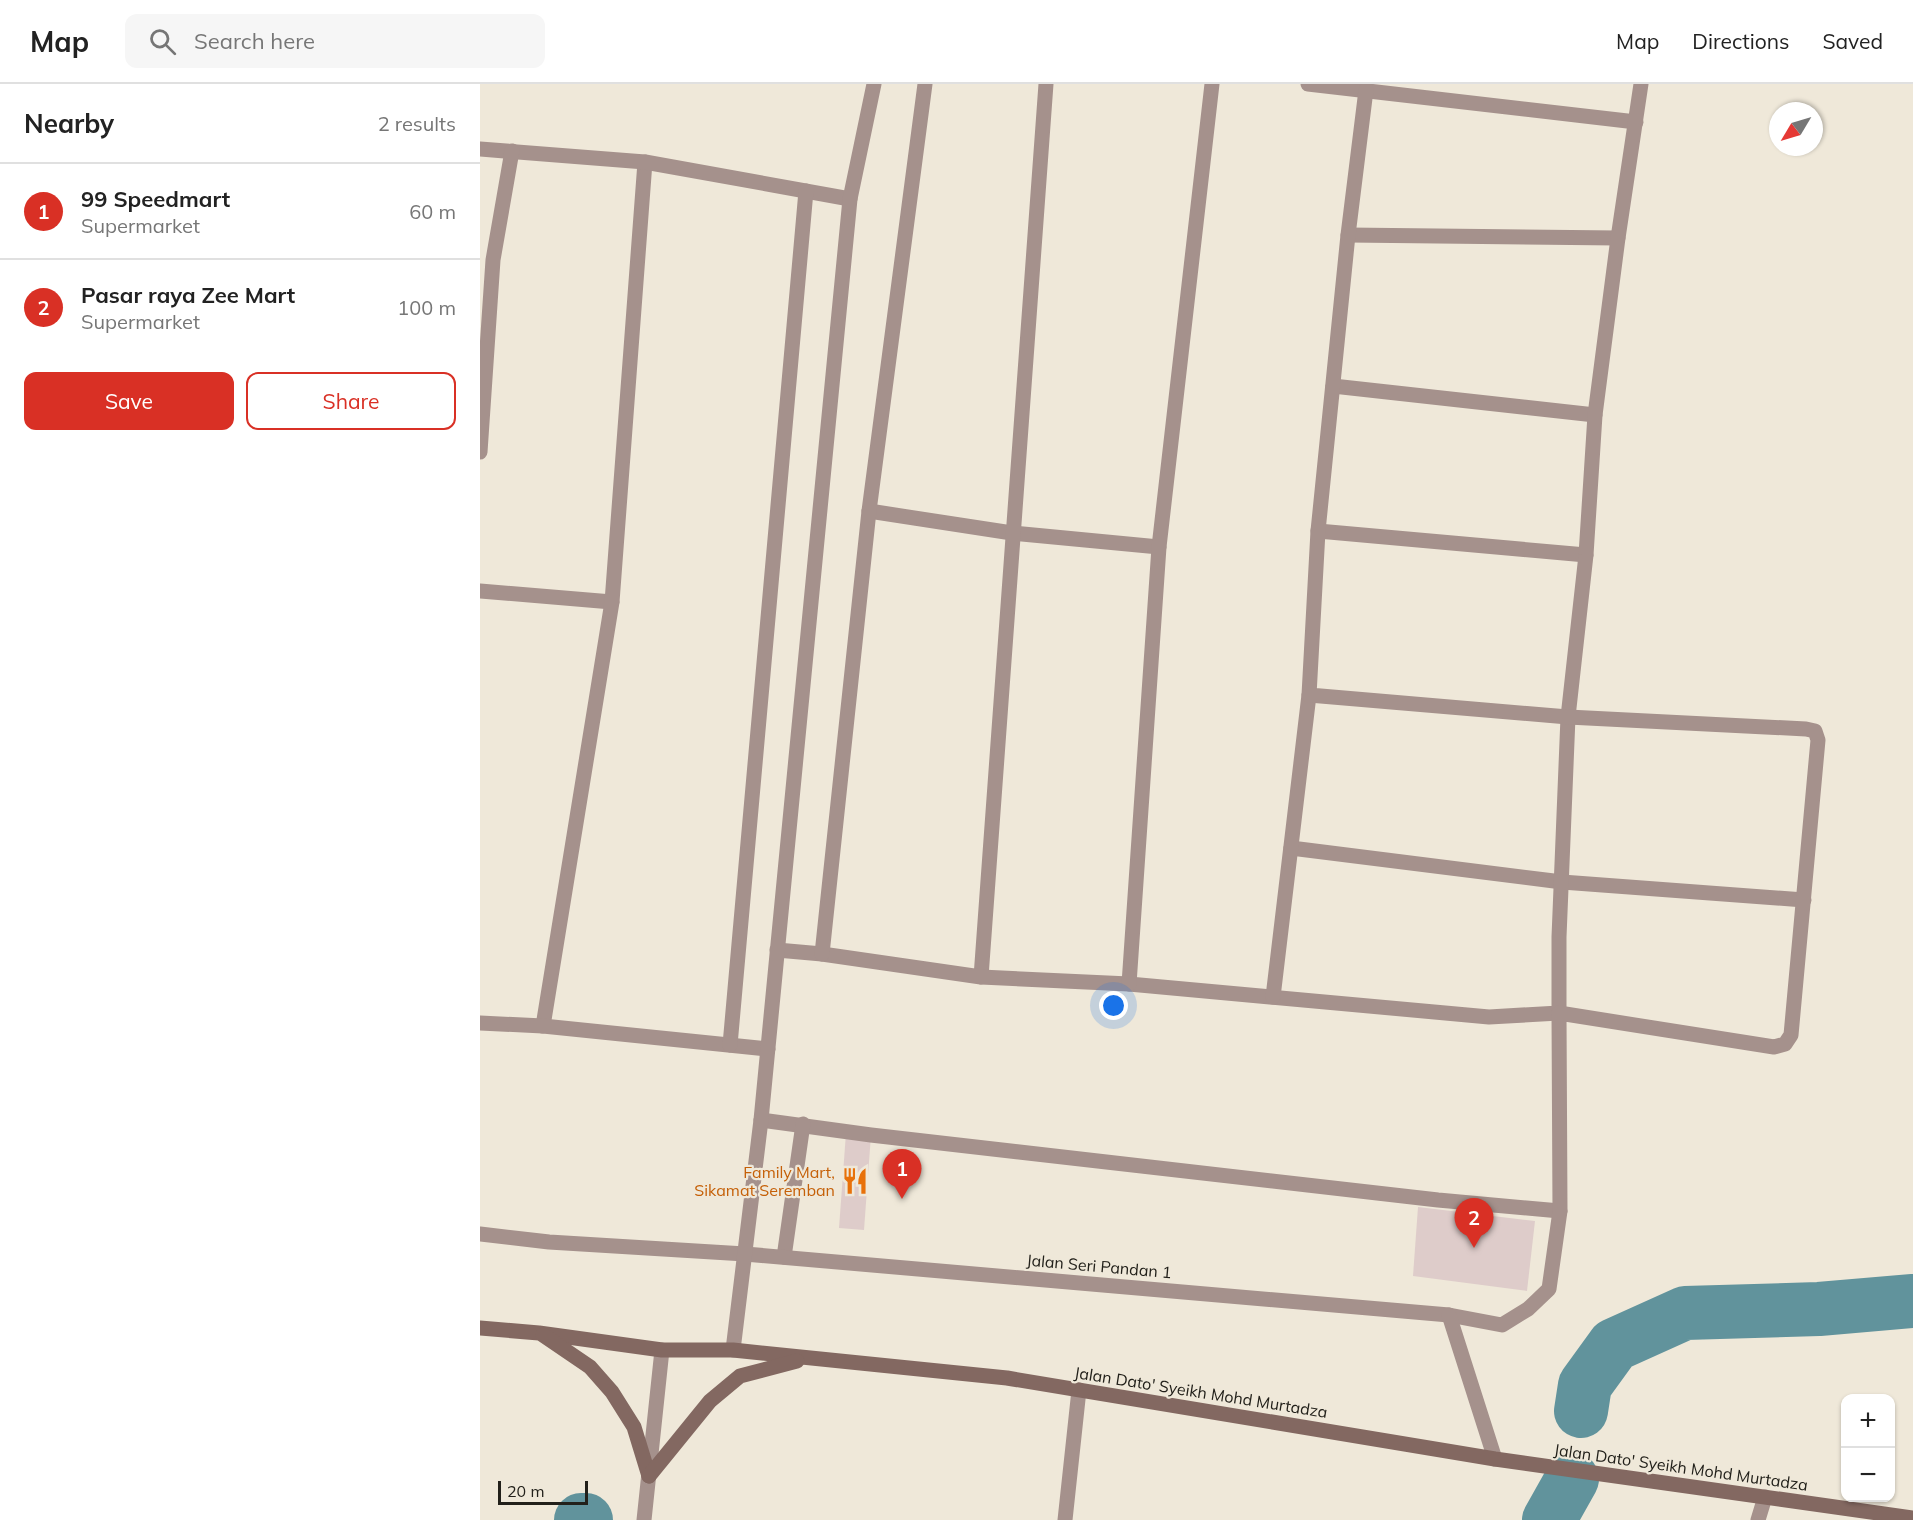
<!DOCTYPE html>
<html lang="en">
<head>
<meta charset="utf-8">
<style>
  body { margin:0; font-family:Mulish,sans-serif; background:#f6f6f6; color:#222 }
  .controls { position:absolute; right:18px; bottom:18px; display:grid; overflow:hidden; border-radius:12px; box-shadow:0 2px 4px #0004 }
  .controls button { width:54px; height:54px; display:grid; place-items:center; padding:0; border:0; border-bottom:2px solid #e0e0e0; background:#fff; color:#222; font:30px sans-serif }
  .compass { position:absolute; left:1289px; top:18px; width:54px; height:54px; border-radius:50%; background:#fff; box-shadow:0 2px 4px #0004; rotate:232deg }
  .scale { position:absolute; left:18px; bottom:15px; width:90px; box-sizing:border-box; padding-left:6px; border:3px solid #22201a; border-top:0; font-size:16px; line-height:21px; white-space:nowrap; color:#22201a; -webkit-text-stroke:4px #efe8d9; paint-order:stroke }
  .you { position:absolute; left:634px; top:922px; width:21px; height:21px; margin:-15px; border:4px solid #fff; border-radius:50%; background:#1a73e8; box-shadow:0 0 0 9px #1a73e833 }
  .badge { display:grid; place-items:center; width:39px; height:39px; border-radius:50%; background:#d93025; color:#fff; font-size:20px; font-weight:700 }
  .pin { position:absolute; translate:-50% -50px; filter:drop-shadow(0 2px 3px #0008) }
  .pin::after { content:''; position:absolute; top:32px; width:21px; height:18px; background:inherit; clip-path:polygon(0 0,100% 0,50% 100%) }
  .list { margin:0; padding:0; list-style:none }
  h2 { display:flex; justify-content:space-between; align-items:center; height:78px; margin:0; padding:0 24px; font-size:26px }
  h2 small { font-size:20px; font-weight:400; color:#767676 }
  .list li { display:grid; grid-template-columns:39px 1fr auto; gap:18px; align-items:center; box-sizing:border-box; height:96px; padding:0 24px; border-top:2px solid #e0e0e0 }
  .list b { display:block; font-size:22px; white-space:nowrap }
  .list p { margin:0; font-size:20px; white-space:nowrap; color:#767676 }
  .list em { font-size:20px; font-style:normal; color:#767676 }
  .actions { display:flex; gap:12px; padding:18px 24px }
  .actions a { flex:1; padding:14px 0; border:2px solid #d93025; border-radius:12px; text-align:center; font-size:21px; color:#d93025 }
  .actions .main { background:#d93025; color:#fff }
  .icon { flex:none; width:33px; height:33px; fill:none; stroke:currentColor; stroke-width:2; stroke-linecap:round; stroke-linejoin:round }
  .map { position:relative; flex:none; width:1433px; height:1436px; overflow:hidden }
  header { display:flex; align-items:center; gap:36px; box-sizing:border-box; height:84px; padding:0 30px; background:#fff; border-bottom:2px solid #e0e0e0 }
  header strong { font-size:28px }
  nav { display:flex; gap:33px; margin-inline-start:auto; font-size:21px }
  .search { width:420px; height:54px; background:#f6f6f6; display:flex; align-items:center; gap:15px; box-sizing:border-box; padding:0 21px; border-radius:12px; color:#767676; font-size:22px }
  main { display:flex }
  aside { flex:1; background:#fff }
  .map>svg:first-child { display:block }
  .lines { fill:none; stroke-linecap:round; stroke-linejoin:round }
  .river { stroke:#61939c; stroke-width:54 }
  .building { fill:#deccca }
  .lane { stroke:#a5918c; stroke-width:15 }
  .street { stroke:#a5918c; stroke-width:15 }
  .secondary { stroke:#836861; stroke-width:15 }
  .labels { text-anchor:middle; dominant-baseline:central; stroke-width:4.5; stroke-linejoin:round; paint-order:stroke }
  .food-label { font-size:16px; fill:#c56008; stroke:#efe8d9; text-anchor:end }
  .street-label { font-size:16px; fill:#22201a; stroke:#efe8d9 }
</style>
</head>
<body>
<header>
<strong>Map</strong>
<div class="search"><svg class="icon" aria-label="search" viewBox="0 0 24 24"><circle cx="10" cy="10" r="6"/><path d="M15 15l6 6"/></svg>Search here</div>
<nav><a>Map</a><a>Directions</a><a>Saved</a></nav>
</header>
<main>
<aside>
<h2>Nearby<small>2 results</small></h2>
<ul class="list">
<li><span class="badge">1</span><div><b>99 Speedmart</b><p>Supermarket</p></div><em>60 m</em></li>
<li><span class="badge">2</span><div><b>Pasar raya Zee Mart</b><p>Supermarket</p></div><em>100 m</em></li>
</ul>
<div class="actions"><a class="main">Save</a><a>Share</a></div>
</aside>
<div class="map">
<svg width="1433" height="1436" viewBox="0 0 1433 1436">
  <rect width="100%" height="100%" fill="#efe8d9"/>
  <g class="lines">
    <!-- river -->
    <g class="river">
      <polyline points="1101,1327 1105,1301 1134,1261 1205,1229 1339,1225 1433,1217"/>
      <polyline points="101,1436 106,1436"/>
      <polyline points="1069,1436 1092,1395"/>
    </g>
  </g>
  <!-- building -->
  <g class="building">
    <polygon points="366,1049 391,1051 384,1146 359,1144"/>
    <polygon points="938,1123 1055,1137 1047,1207 933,1192"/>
  </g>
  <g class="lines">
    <!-- lane -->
    <g class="lane">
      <polyline points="868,151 1138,154"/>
      <polyline points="389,427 532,449 679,463"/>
      <polyline points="838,447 1106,471"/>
      <polyline points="0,507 132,518"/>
      <polyline points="811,764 1082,798 1324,816"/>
      <polyline points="501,893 566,0"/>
      <polyline points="63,942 132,518 165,78"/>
      <polyline points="281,1036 391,1051 958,1116 1080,1127"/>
      <polyline points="304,1173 323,1040"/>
    </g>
    <!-- street -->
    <g class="street">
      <polyline points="828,0 1156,38"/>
      <polyline points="0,65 165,78 370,115"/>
      <polyline points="853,302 1115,331"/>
      <polyline points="0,368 13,176 32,67"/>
      <polyline points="297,866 342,870 501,893 649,900 1009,933 1079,929 1079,853 1088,633 1106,471 1115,331 1138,154 1161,0"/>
      <polyline points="342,870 389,427 445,0"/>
      <polyline points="649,900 679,463 732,0"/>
      <polyline points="793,913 829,611"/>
      <polyline points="0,939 63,942 288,965"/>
      <polyline points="250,961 326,107"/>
      <polyline points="0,1150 69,1158 265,1170 969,1231 1022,1241 1048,1225 1069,1205 1080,1127 1079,929 1294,963 1305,960 1311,951 1338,656 1335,647 1326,645 1088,633 829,611 838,447 868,151 886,6"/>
      <polyline points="969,1231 1015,1375"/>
      <polyline points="253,1266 281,1036 370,115 394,0"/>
      <polyline points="164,1436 182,1266"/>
      <polyline points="585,1436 599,1306"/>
      <polyline points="1278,1436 1285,1413"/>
    </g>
    <!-- secondary -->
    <g class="secondary">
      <polyline points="0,1244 59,1249 182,1266 253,1266 527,1294 1015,1375 1433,1434"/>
      <polyline points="63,1251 110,1283 132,1308 154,1343 169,1392"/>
      <polyline points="169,1392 230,1317 260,1292 317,1277"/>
    </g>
  </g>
  <!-- icons -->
  <defs>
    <symbol id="restaurant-bare" viewBox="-9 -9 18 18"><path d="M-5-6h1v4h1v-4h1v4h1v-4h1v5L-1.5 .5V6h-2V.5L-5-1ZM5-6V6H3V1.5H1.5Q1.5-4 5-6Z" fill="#e8710a" stroke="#efe8d9" stroke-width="2.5" paint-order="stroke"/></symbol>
  </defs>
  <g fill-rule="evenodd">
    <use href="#restaurant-bare" x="356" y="1078" width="38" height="38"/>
  </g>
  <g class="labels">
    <!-- food labels -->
    <g class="food-label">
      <text x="355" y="1088">Family Mart,<tspan x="355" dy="18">Sikamat Seremban</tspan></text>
    </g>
    <!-- street labels -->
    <g class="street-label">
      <text transform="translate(619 1182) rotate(5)">Jalan Seri Pandan 1</text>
      <text transform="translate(721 1308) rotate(9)">Jalan Dato' Syeikh Mohd Murtadza</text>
      <text transform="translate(1201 1383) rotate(8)">Jalan Dato' Syeikh Mohd Murtadza</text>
    </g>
  </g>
</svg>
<div class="controls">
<button>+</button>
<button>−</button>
</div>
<svg class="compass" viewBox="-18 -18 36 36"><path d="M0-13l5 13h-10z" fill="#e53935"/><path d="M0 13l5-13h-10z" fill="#767676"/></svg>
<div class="scale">20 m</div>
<div class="you"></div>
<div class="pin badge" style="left:422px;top:1115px">1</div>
<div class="pin badge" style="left:994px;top:1164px">2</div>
</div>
</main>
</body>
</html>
